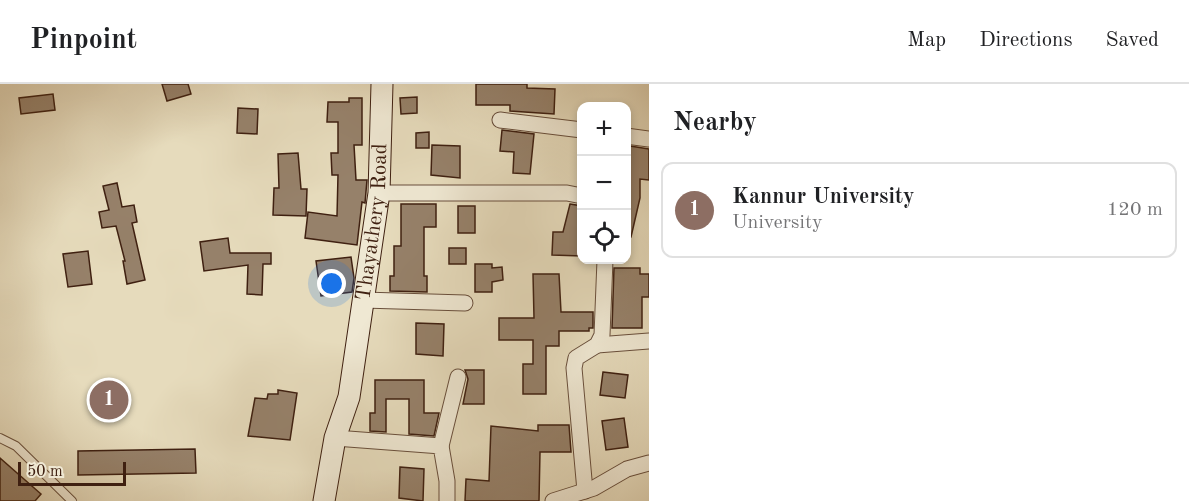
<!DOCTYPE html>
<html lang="en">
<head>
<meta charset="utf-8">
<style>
  body { margin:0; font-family:"Old Standard TT",serif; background:#f6f6f6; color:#202124 }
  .controls { position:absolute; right:18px; top:18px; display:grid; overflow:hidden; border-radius:12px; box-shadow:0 3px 9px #0003 }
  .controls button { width:54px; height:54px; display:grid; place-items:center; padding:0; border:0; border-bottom:2px solid #e0e0e0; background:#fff; color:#202124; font:30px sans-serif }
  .scale { position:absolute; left:18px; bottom:15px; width:108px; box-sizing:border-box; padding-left:6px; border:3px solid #3f2011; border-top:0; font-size:16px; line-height:21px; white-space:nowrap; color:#3f2011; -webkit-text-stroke:4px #efe8d3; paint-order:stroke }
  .you { position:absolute; left:332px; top:200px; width:21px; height:21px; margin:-15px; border:4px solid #fff; border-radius:50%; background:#1a73e8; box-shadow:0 0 0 9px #1a73e833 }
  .badge { display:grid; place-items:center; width:39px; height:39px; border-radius:50%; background:#b45309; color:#fff; font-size:20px; font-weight:700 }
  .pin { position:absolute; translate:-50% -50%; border:3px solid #fff; box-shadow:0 2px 6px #0006 }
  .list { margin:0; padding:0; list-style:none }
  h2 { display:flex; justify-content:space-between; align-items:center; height:78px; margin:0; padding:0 24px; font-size:26px }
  h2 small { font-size:20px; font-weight:400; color:#757577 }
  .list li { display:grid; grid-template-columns:39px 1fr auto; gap:18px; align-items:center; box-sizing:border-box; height:96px; margin:0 12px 12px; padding:0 12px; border:2px solid #e0e0e0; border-radius:12px }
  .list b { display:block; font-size:22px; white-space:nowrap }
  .list p { margin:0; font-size:20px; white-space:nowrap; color:#757577 }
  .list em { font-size:20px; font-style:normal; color:#757577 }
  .icon { flex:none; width:33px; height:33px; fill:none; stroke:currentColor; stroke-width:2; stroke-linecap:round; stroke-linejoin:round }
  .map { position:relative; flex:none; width:649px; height:417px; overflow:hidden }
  header { display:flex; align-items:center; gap:36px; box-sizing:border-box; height:84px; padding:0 30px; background:#fff; border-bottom:2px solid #e0e0e0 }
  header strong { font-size:28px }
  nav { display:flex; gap:33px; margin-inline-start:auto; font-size:21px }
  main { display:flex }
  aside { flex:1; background:#fff }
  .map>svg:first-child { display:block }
  .building { fill:#96816a; stroke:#3f2011; stroke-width:1.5 }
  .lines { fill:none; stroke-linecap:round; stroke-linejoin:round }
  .lane-casing { stroke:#694f3c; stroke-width:10 }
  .street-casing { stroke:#694f3c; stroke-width:17 }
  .secondary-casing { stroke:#3f2011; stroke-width:23 }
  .lane { stroke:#efe8d3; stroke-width:8 }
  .street { stroke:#efe8d3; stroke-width:15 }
  .secondary { stroke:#efe8d3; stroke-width:21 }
  .labels { text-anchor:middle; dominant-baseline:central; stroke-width:6; stroke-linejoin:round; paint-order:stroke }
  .street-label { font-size:21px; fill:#3f2011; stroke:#efe8d3 }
</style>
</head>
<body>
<header>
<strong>Pinpoint</strong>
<nav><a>Map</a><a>Directions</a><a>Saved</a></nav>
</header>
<main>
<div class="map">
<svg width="649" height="417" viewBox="0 0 649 417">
  <rect width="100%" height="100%" fill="#e6dbbc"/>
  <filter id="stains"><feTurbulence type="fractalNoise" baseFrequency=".00333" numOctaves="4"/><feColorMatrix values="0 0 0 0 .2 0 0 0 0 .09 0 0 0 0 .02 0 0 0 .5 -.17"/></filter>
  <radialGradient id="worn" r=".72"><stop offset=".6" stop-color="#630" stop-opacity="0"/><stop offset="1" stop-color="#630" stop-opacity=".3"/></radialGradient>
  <!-- building -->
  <g class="building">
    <polygon points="162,0 188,0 191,10 167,17"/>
    <polygon points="476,0 527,0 527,4 555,5 554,30 510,27 510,21 476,21"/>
    <polygon points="53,10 55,26 21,30 19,14"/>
    <polygon points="417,13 417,29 401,30 400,14"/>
    <polygon points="349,14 362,14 362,61 354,61 356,96 367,96 365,119 362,118 357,161 305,154 308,128 337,132 338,91 332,91 331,69 338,69 338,38 327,38 328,18 349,18"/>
    <polygon points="238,24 258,25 257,50 237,49"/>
    <polygon points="502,46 534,50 530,90 513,89 514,68 500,67"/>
    <polygon points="429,48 429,64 416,64 416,49"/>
    <polygon points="432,61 460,62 460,94 431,91"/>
    <polygon points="630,62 649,65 649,96 640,95 640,114 631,153 627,153 627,99 629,99"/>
    <polygon points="298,69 301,105 307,105 306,132 273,131 274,104 279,104 278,70"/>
    <polygon points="117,99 122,123 134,121 137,138 132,139 145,196 127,200 123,177 125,177 116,142 102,144 99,128 109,126 103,102"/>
    <polygon points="401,120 436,120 436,143 424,143 424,192 427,192 427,208 390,207 390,192 394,192 394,162 401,162"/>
    <polygon points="570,120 582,122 582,172 552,171 553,148 563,148"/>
    <rect x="458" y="122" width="17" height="27"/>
    <polygon points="228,154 230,169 271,169 271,180 263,180 262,211 247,210 248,181 204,187 200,158"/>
    <rect x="449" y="164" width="17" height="16"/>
    <polygon points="88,167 92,200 68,203 63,170"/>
    <polygon points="351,173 354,194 352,208 321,212 316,177"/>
    <polygon points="475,180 492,180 492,184 502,183 503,196 492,198 492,208 475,208"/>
    <polygon points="614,184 640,184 640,190 649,190 649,213 642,213 642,244 612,244"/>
    <polygon points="533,190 559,190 561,228 593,228 593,244 589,244 589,247 559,247 559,262 546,262 546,310 523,310 523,280 533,280 533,256 499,256 499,234 534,234"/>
    <polygon points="416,239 444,240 443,272 416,270"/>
    <polygon points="465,286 484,286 484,320 463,320 468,295"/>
    <polygon points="603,288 628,291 625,314 600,311"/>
    <polygon points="375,296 424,296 424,329 439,329 434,352 409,350 409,315 386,315 386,348 370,347 370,329 375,329"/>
    <polygon points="278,306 297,309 290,356 248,352 255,314 267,315 268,310 278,310"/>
    <polygon points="624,334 628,363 606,366 602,337"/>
    <polygon points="538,341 569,341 571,368 540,368 539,417 465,417 466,395 489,397 491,342 538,347"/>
    <polygon points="195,365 196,389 78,391 78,367"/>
    <polygon points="0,374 41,410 35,417 0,417"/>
    <polygon points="400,383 424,385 423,417 399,414"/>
  </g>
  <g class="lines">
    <defs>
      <polyline id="lane" points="0,354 16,362 72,417"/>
      <g id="street">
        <polyline points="500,36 582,46"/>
        <polyline points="626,52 649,55"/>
        <polyline points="379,109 567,109 582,112"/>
        <polyline points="363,216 465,219"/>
        <polyline points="597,261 649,257"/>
        <polyline points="335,354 441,362 447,397 447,417"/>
        <polyline points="441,362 458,293"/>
        <polyline points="585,407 574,284 576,274 597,261 602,251 605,176"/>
        <polyline points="553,417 594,404 627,385 649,379"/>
      </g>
      <g id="secondary">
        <path id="s1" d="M324,417L335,354L349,313L379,109L382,0"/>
      </g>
    </defs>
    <!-- lane casing -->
    <use href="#lane" class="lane-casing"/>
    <!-- street casing -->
    <use href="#street" class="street-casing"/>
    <!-- secondary casing -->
    <use href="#secondary" class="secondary-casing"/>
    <!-- lane -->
    <use href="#lane" class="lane"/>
    <!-- street -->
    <use href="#street" class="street"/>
    <!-- secondary -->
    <use href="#secondary" class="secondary"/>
  </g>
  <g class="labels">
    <!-- street labels -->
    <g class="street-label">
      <text stroke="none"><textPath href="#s1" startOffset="284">Thayathery Road</textPath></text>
    </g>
  </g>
  <rect width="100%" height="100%" filter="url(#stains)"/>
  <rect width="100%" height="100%" fill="url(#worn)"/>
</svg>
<div class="controls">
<button>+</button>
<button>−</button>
<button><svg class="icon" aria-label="locate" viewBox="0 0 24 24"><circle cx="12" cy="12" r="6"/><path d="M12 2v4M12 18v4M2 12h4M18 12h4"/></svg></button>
</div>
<div class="scale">50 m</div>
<div class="you"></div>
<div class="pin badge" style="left:109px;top:316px;background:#8d6e63">1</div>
</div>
<aside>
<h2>Nearby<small></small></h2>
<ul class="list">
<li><span class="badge" style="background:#8d6e63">1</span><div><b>Kannur University</b><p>University</p></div><em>120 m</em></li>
</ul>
</aside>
</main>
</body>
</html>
